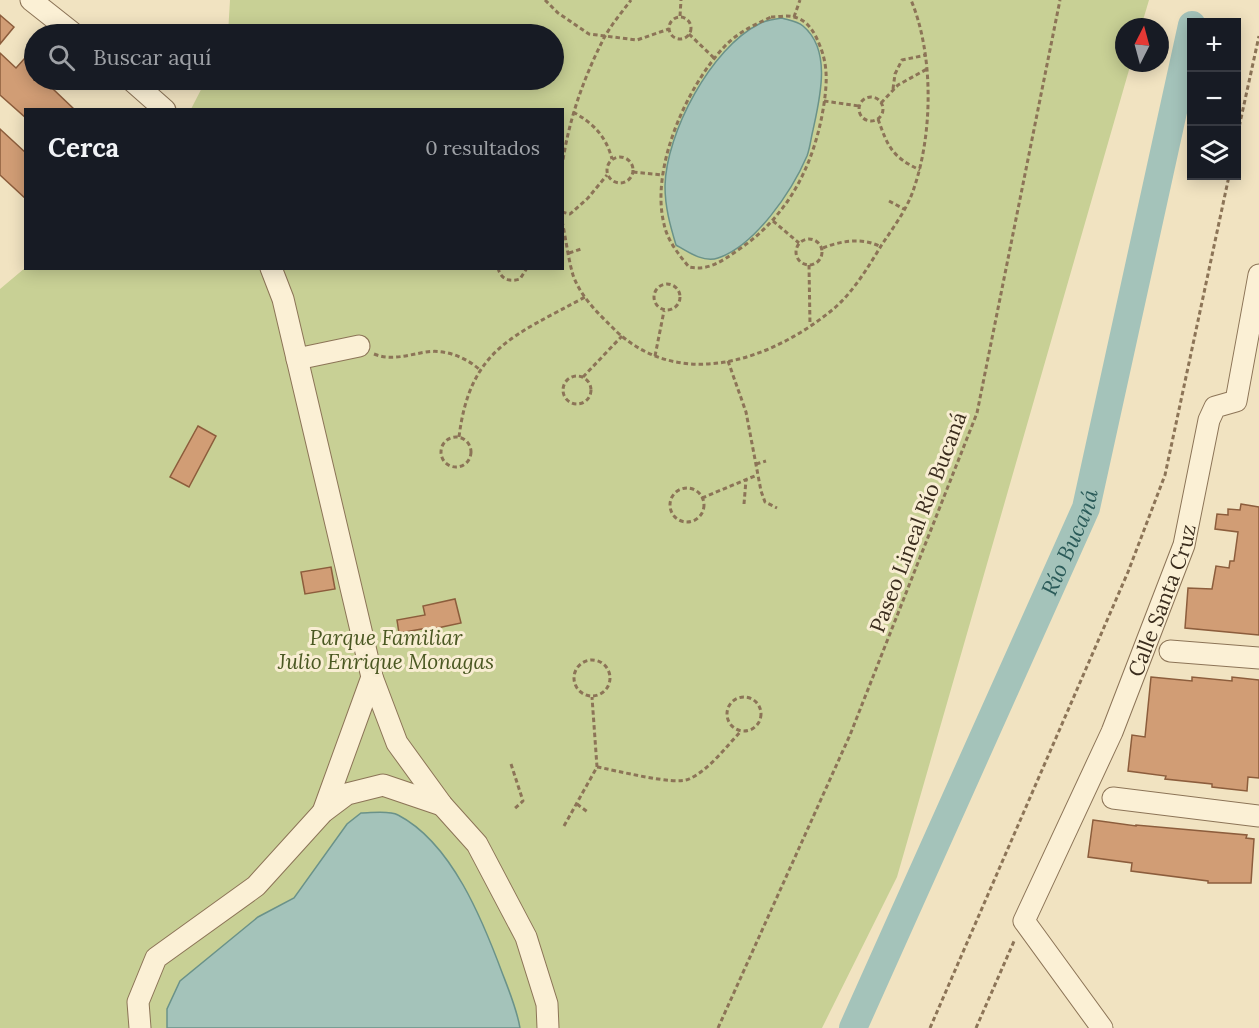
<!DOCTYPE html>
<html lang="es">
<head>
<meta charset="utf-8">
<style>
  body { margin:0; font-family:Lora,serif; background:#242831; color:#f1f3f6 }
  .controls { position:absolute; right:18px; top:18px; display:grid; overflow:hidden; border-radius:0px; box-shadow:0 3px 15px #0003 }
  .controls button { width:54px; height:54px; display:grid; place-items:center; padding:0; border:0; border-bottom:2px solid #363941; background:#171b24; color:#f1f3f6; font:30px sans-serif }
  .compass { position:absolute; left:1115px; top:18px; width:54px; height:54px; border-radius:50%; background:#171b24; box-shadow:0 3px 15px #0003; rotate:6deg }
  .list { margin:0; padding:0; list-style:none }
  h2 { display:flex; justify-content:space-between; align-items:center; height:78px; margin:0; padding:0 24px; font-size:26px }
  h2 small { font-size:20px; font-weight:400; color:#9ea1a6 }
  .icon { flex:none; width:33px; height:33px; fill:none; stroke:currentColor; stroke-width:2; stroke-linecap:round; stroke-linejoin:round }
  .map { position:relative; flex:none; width:1259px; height:1028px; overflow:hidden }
  .search { position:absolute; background:#171b24; box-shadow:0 3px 15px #0003; left:24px; top:24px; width:540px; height:66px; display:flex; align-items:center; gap:15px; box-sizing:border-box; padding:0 21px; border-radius:33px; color:#9ea1a6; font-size:22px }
  .panel { position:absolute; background:#171b24; box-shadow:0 3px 15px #0003; left:24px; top:108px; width:540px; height:162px; border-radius:0px }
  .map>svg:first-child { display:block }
  .green { fill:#c8d095 }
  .water { fill:#a4c3ba; stroke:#6a9289; stroke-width:1.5 }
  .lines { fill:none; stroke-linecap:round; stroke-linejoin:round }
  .river { stroke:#a4c3ba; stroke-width:28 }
  .building { fill:#d19d75; stroke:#8c5d3c; stroke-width:1.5 }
  .minor-casing { stroke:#8c7457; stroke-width:23 }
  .path { stroke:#8c7457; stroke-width:3; stroke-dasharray:4.5 3; stroke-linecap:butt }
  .minor { stroke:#fbf0d5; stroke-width:21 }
  .labels { text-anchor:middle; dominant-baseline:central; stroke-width:6; stroke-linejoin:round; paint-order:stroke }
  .street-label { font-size:21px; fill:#3a2c1d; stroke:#f8edd2 }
  .park-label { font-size:21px; font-style:italic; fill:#4a5822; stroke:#f8edd2 }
  .water-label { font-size:22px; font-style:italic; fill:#2b5b59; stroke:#f8edd2 }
</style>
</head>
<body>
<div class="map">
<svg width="1259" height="1028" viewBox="0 0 1259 1028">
  <rect width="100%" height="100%" fill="#f1e3c1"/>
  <!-- green -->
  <polygon class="green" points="230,0 1149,0 1141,27 1124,27 1124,63 1131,63 897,877 822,1028 0,1028 0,289 25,268 562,268 562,110 191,109 206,80 554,80 554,34 228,34"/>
  <!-- water -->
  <g class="water">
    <path d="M782,18C788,20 797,21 803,26C832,50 820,98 813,130C811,138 810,148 807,156C792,191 755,246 718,258C704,263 688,252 676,245C670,225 665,207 665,186C666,133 711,48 759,24C766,20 774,19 782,18Z"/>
    <path d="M361,813C372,813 389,810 398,815C452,843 483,921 503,975C510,993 517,1010 520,1028H167V1009L180,981L258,917L294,898L347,824Z"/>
  </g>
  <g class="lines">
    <!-- river -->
    <path class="river" id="s1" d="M853,1028L1086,508L1192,25"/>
  </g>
  <!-- building -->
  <g class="building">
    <polygon points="0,15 14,27 0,44"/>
    <polygon points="34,48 34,80 62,80 53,89 75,110 26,110 26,118 0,95 0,53 16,68"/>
    <polygon points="0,129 26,153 26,199 0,175"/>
    <polygon points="198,426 216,436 189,487 170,477"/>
    <polygon points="1241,504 1259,507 1259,635 1185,628 1188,588 1212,589 1216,566 1229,568 1230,561 1234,561 1238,532 1215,529 1217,514 1228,515 1228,509 1240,510"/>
    <polygon points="331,567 335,589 305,594 301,572"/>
    <polygon points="455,599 461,623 428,630 428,628 399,633 397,620 425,615 423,606"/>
    <polygon points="1151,677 1192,681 1192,677 1232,681 1232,677 1259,680 1259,778 1248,777 1247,791 1212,787 1212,784 1165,779 1166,776 1128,771 1132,735 1145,737"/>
    <polygon points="1093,820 1136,826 1136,825 1247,835 1246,838 1254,839 1251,883 1208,883 1208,881 1131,871 1132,863 1088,857"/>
  </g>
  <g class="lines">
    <defs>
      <g id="minor">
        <polyline points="31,0 74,34"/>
        <polyline points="131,80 165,110"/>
        <polyline points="271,268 283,299 372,677 397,743 442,805 477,844 526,937 547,1004 548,1028"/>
        <polyline points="297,359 359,346"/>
        <polyline points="1170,651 1259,658"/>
        <polyline points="1113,798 1259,816"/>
        <polyline points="323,812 372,677"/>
        <polyline points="140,1028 138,1002 156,958 256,886 323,812 347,794 383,785 442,805"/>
        <path id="s2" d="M1102,1028L1024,921L1112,732L1184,545L1209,420L1215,407L1236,401L1259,275"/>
      </g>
    </defs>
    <!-- minor casing -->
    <use href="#minor" class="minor-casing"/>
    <!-- path -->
    <g class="path">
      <polyline points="545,0 558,13 589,34 637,40 669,29"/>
      <polyline points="680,16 681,0"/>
      <path d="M771,17C778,17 787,15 794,17C808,20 815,33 820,46C828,66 827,83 824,104C815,163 789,216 738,250C722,261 709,271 689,267C679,255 667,240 664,224C650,168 687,86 725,46C737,33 754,25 771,17Z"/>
      <polyline points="794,17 800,0"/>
      <circle cx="680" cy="28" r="11"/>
      <polyline points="689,34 714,58"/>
      <polyline points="893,89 895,74 902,60 926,55"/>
      <circle cx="871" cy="109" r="12"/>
      <polyline points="824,101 859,106"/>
      <polyline points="881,103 898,85 927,69"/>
      <path d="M573,112C593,123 606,136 612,159"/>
      <path d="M878,119C888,147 892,157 920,170"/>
      <polyline points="1236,141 1259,36"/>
      <circle cx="620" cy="170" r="13"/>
      <path d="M562,167C568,122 583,79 604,38C611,25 622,12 631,0"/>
      <polyline points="633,172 663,175"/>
      <polyline points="889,201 904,209"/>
      <polyline points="562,212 570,214 588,198 607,175"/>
      <path d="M562,221C566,239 568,258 573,275C581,298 600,315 617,332C682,391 770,360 831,311C852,294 867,269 881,246C892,229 906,211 913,191C933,135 934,55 911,0"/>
      <polyline points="773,221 799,243"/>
      <circle cx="809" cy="252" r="13"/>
      <path d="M823,248C840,241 863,237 881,247"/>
      <polyline points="569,253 581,249"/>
      <polyline points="809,265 810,325"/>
      <path d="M498,268C501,280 510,282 520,279L527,268"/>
      <circle cx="667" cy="297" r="13"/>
      <path d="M374,354C392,361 407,355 426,352C445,349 465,357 479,369"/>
      <polyline points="655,356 664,311"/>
      <polyline points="728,361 746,412 761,491 765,502 777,508"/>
      <circle cx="577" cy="390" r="14"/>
      <polyline points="583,377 622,336"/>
      <circle cx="456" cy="452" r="15"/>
      <path d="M459,437C470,348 514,336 585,297"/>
      <polyline points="756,464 766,461"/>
      <circle cx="687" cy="505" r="17"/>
      <polyline points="702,498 757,475"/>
      <polyline points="744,504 746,480"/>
      <circle cx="592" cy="678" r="18"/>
      <circle cx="744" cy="714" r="17"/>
      <polyline points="511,764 523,801 513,810"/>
      <path d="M597,767C615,770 675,786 689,779C709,770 726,747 741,731"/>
      <polyline points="577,804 589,813"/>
      <polyline points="564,826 597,767 592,697"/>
      <polyline points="718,1028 850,735 977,413 1060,0"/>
      <polyline points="930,1028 1128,572 1165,475 1229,176"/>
      <polyline points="976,1028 1015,939"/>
    </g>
    <!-- minor -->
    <use href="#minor" class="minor"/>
  </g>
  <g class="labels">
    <!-- street labels -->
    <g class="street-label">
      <text transform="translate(918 522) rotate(-69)">Paseo Lineal Río Bucaná</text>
      <text stroke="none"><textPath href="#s2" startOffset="482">Calle Santa Cruz</textPath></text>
    </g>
    <!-- park labels -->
    <g class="park-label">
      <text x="386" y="637">Parque Familiar<tspan x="386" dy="24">Julio Enrique Monagas</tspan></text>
    </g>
    <!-- water labels -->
    <g class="water-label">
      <text stroke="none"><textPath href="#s1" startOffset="532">Río Bucaná</textPath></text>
    </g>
  </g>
</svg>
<div class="controls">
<button>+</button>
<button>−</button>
<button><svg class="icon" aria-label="layers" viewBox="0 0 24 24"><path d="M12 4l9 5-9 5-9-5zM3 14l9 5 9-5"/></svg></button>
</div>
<svg class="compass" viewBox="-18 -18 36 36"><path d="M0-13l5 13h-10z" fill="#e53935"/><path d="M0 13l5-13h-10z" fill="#9ea1a6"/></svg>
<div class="search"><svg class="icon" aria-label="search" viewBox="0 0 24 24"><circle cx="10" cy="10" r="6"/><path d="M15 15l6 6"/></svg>Buscar aquí</div>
<section class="panel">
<h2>Cerca<small>0 resultados</small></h2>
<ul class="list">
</ul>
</section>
</div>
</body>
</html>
